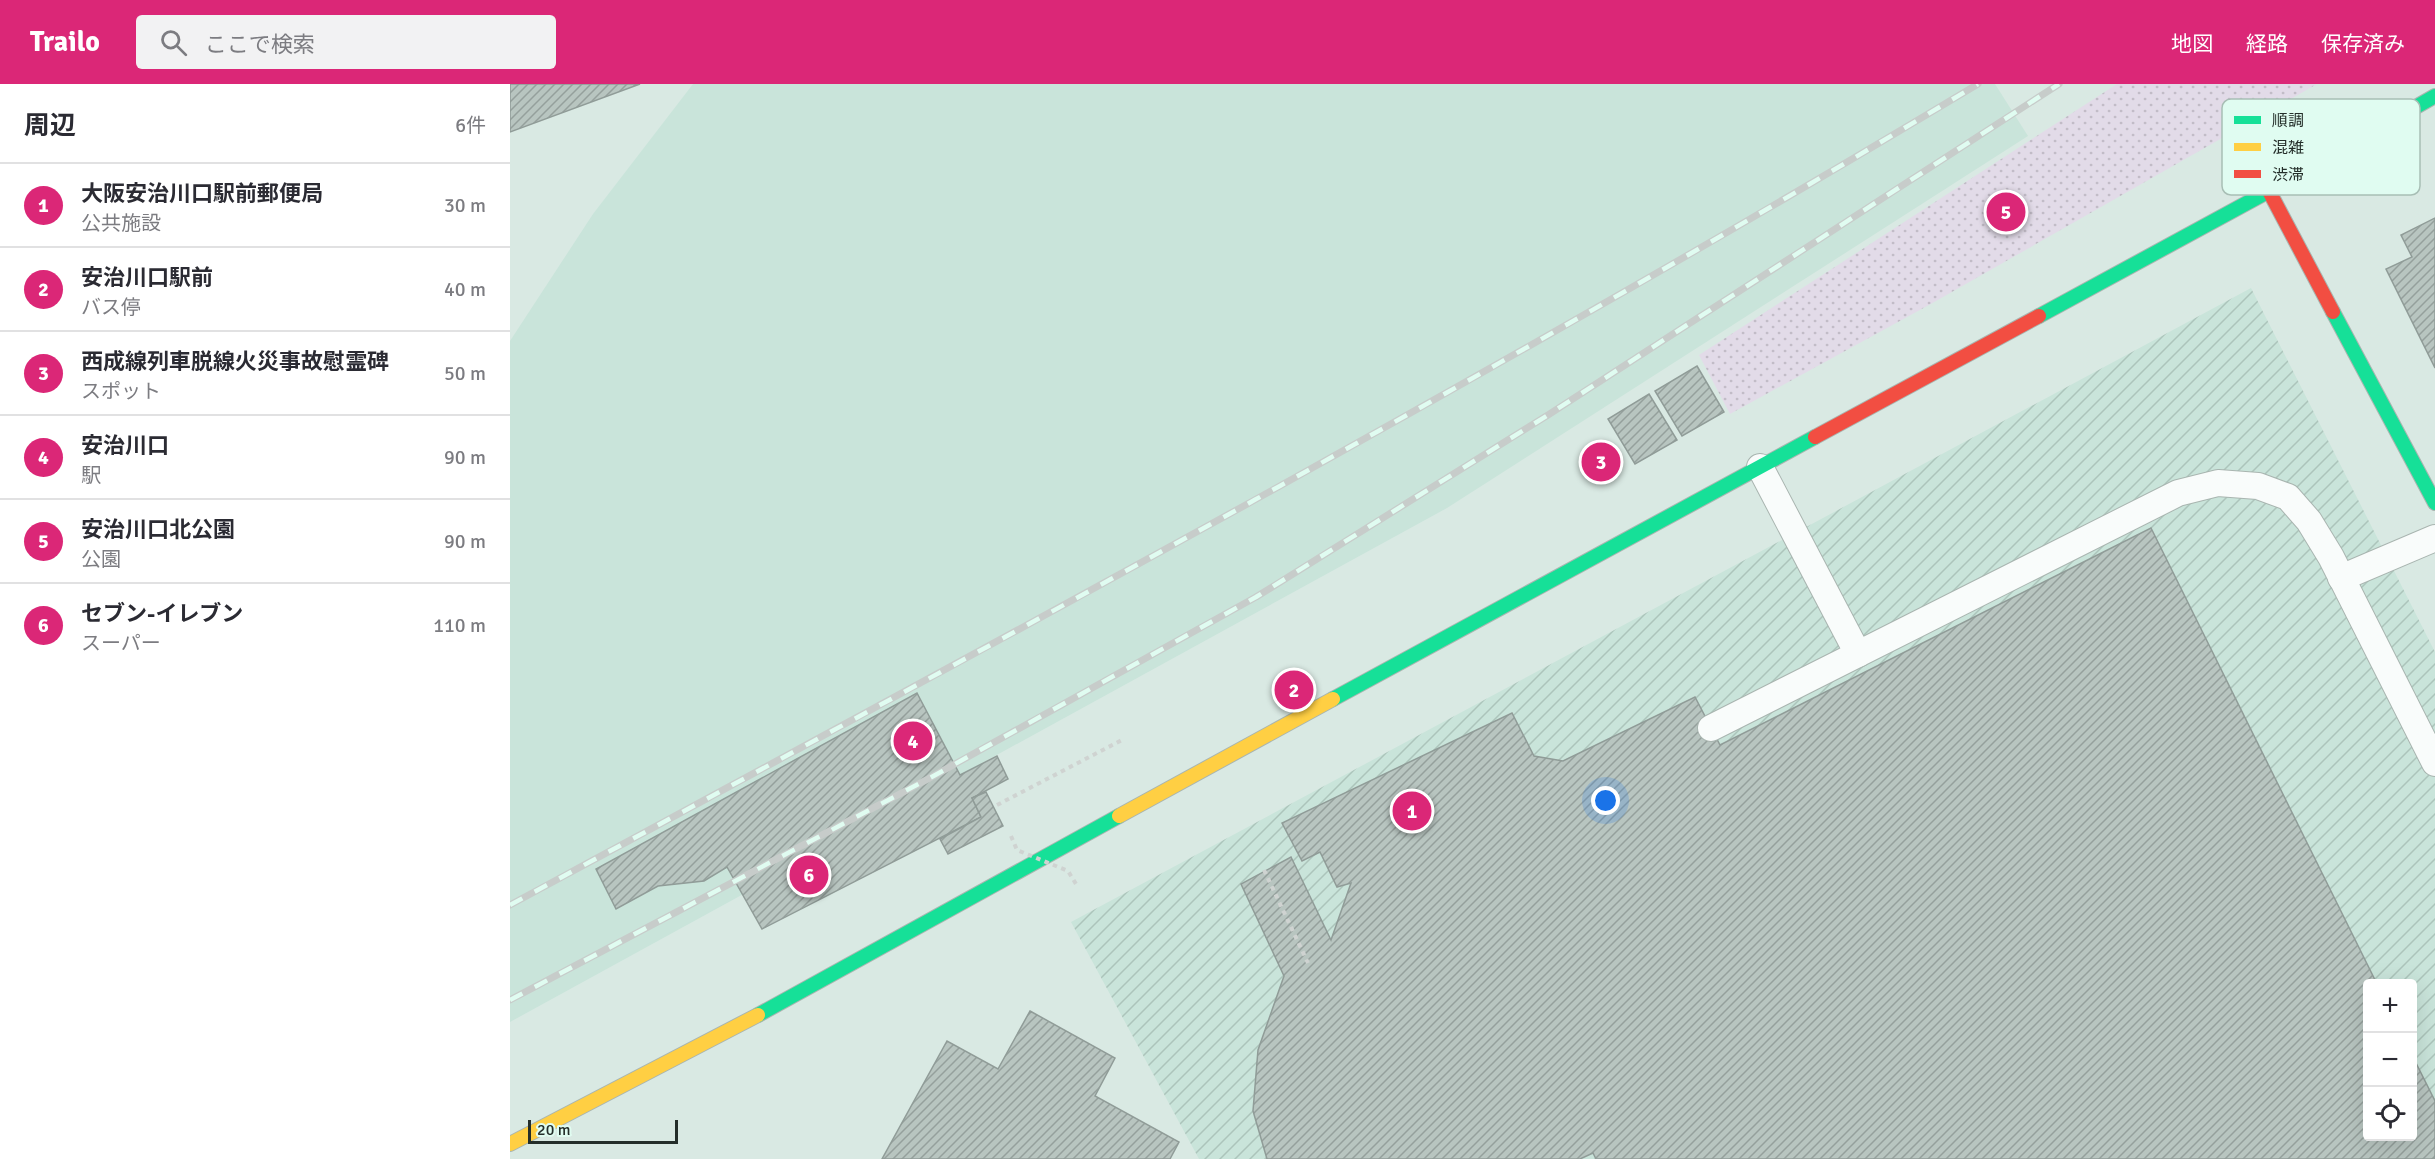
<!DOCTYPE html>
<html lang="ja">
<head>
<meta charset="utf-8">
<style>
  body { margin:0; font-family:Signika,"Noto Sans JP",sans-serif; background:#f2f2f3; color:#2b2b33 }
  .controls { position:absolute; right:18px; bottom:18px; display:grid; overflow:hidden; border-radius:6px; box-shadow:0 6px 24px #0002 }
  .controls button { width:54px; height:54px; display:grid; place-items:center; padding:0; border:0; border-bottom:2px solid #e1e1e2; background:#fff; color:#2b2b33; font:30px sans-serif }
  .scale { position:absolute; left:18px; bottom:15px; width:150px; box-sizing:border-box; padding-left:6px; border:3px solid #242e2a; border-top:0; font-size:16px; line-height:21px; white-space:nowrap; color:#242e2a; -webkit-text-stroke:4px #e0fcf1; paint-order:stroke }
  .you { position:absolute; left:1096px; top:717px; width:21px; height:21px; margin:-15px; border:4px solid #fff; border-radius:50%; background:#1a73e8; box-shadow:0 0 0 9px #1a73e833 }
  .badge { display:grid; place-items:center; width:39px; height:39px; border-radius:50%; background:#db2777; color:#fff; font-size:20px; font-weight:700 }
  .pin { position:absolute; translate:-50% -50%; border:3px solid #fff; box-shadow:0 2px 6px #0006 }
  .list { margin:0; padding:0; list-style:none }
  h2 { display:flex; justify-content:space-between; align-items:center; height:78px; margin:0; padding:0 24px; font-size:26px }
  h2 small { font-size:20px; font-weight:400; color:#7c7c81 }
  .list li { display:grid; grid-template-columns:39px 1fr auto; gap:18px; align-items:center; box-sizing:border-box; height:84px; padding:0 24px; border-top:2px solid #e1e1e2 }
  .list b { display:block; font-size:22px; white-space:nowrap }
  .list p { margin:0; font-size:20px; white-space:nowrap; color:#7c7c81 }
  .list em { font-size:20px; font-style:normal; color:#7c7c81 }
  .icon { flex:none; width:33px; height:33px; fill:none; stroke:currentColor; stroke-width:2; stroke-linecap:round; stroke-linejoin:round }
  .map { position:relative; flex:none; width:1925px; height:1075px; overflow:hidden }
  header { display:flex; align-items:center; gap:36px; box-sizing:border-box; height:84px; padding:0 30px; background:#db2777; color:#fff }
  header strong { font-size:28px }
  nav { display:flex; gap:33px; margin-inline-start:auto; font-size:21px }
  .search { width:420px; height:54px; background:#f2f2f3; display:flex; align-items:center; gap:15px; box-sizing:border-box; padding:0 21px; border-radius:6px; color:#7c7c81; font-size:22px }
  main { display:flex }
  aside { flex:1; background:#fff }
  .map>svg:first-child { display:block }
  .built { fill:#c9e4da }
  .industrial { fill:url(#industrial-furrows); fill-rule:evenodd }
  .park { fill:url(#park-dots) }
  .building { fill:url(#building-hatch); stroke:#909c98; stroke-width:1.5 }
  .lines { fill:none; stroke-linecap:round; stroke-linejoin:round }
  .lane-casing { stroke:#a9b5b0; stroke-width:28 }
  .fast-casing { stroke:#a9b5b0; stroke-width:16 }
  .slow-casing { stroke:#a9b5b0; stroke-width:16 }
  .jam-casing { stroke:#a9b5b0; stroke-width:16 }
  .path { stroke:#cfd3d1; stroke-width:4; stroke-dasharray:4.5 4.5; stroke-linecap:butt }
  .lane { stroke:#f9fcfb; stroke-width:26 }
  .fast { stroke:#16e098; stroke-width:14 }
  .slow { stroke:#ffcf43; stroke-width:14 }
  .jam { stroke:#f24e42; stroke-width:14 }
  .rail-casing { stroke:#c7ccca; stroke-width:7 }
  .rail { stroke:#e0fcf1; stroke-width:4.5; stroke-dasharray:14; stroke-linecap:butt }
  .path-bridge { stroke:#cfd3d1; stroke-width:4; stroke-dasharray:4.5 4.5; stroke-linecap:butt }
  .key { fill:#e0fcf1; stroke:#a8beb5; stroke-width:1.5 }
  .key-label { font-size:16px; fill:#242e2a }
</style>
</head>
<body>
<header>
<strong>Trailo</strong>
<div class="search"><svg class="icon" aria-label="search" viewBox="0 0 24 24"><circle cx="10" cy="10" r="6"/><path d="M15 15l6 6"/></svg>ここで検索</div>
<nav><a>地図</a><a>経路</a><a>保存済み</a></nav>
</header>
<main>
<aside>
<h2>周辺<small>6件</small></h2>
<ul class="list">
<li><span class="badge">1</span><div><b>大阪安治川口駅前郵便局</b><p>公共施設</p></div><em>30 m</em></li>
<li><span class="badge">2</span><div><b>安治川口駅前</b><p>バス停</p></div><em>40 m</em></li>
<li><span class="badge">3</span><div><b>西成線列車脱線火災事故慰霊碑</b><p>スポット</p></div><em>50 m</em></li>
<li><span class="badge">4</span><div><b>安治川口</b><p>駅</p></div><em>90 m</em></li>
<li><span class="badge">5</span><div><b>安治川口北公園</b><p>公園</p></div><em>90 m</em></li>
<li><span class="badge">6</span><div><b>セブン-イレブン</b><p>スーパー</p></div><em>110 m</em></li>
</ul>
</aside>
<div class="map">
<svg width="1925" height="1075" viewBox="0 0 1925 1075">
  <defs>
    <pattern id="industrial-furrows" width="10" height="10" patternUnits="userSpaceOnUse" patternTransform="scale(1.5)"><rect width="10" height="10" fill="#c9e4da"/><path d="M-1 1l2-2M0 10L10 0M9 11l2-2" fill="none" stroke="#acc4bb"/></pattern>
    <pattern id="park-dots" width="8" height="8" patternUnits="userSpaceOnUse" patternTransform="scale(1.5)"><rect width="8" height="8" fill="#e2dbe8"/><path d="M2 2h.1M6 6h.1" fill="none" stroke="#c2bcc7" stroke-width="1.8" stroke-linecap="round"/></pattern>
    <pattern id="building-hatch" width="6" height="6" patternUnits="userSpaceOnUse" patternTransform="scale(1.5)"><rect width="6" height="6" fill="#b8c5c0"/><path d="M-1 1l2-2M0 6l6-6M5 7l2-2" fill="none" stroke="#95a09c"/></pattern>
  </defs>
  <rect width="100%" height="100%" fill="#d9e9e3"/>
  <!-- built -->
  <polygon class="built" points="183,0 1485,0 1518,52 937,424 0,938 0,257 83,130"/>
  <!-- industrial -->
  <path class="industrial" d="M1741,204L1925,568V1075H689L561,838ZM1858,900H1902V1052H1858Z"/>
  <!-- park -->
  <polygon class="park" points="1607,0 1807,0 1419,221 1220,330 1189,271"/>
  <!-- building -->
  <g class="building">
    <polygon points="0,0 130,0 0,48"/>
    <polygon points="1925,134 1925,284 1876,185 1902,173 1891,151"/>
    <polygon points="1187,282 1214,328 1172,352 1145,307"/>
    <polygon points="1139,310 1167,356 1125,380 1098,335"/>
    <polygon points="1641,444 1867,900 1858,900 1858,1052 1902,1052 1902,971 1925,1017 1925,1075 1086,1075 1083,1069 1070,1075 757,1075 743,1027 748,966 774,892 731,800 781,773 821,856 841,799 827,803 810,768 792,777 772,739 1002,629 1024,672 1053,677 1185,613 1210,661"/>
    <polygon points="407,609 450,691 487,672 498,695 462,714 471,733 252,845 217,783 194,797 148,802 106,825 86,785"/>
    <polygon points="476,708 493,742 438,770 430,755 471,733 462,714"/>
    <polygon points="520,927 605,974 585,1012 669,1058 660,1075 372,1075 437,957 488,985"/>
  </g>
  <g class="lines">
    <defs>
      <g id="lane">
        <polyline points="1250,383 1348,570 1668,409 1708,399 1748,402 1778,413 1799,437 1821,473 1925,679"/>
        <polyline points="1831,494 1925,454"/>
        <polyline points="1201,644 1348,570"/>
      </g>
      <g id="fast">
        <polyline points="1823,228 1925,419"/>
        <polyline points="1529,232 1759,107 1925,12"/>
        <polyline points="823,615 1305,353"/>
        <polyline points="248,931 609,732"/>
      </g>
      <g id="slow">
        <polyline points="609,732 823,615"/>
        <polyline points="0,1060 248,931"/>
      </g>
      <g id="jam">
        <polyline points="1759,107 1823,228"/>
        <polyline points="1305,353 1529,232"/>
      </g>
    </defs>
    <!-- lane casing -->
    <use href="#lane" class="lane-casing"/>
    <!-- fast casing -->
    <use href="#fast" class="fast-casing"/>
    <!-- slow casing -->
    <use href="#slow" class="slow-casing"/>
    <!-- jam casing -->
    <use href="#jam" class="jam-casing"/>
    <!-- path -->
    <g class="path">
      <polyline points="487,721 612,656"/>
      <polyline points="754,786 798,879"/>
    </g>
    <!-- lane -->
    <use href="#lane" class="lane"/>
    <!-- fast -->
    <use href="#fast" class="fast"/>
    <!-- slow -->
    <use href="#slow" class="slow"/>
    <!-- jam -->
    <use href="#jam" class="jam"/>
    <defs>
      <g id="rail">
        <path d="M0,821C493,555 988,289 1468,0"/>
        <polyline points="0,916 418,695 746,513 1038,331 1549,0"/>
      </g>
    </defs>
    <!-- rail casing -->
    <use href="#rail" class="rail-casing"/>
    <!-- rail -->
    <use href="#rail" class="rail"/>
    <!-- path-bridge -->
    <polyline class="path-bridge" points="501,752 507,766 558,787 566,800"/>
  </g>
  <!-- legend -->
  <rect x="1712" y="15" width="198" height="96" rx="9" class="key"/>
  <rect x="1724" y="32" width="27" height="8" fill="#16e098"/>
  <rect x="1724" y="59" width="27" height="8" fill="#ffcf43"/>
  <rect x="1724" y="86" width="27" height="8" fill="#f24e42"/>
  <g class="key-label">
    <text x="1762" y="42">順調</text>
    <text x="1762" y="69">混雑</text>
    <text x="1762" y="96">渋滞</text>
  </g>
</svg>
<div class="controls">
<button>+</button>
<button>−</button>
<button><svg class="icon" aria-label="locate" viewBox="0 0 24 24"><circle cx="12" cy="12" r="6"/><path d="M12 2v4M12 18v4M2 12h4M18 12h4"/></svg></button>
</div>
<div class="scale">20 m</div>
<div class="you"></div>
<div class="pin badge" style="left:902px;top:727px">1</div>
<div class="pin badge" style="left:784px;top:606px">2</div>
<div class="pin badge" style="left:1091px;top:378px">3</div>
<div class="pin badge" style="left:403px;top:657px">4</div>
<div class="pin badge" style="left:1496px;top:128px">5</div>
<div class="pin badge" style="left:299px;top:791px">6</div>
</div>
</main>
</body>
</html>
